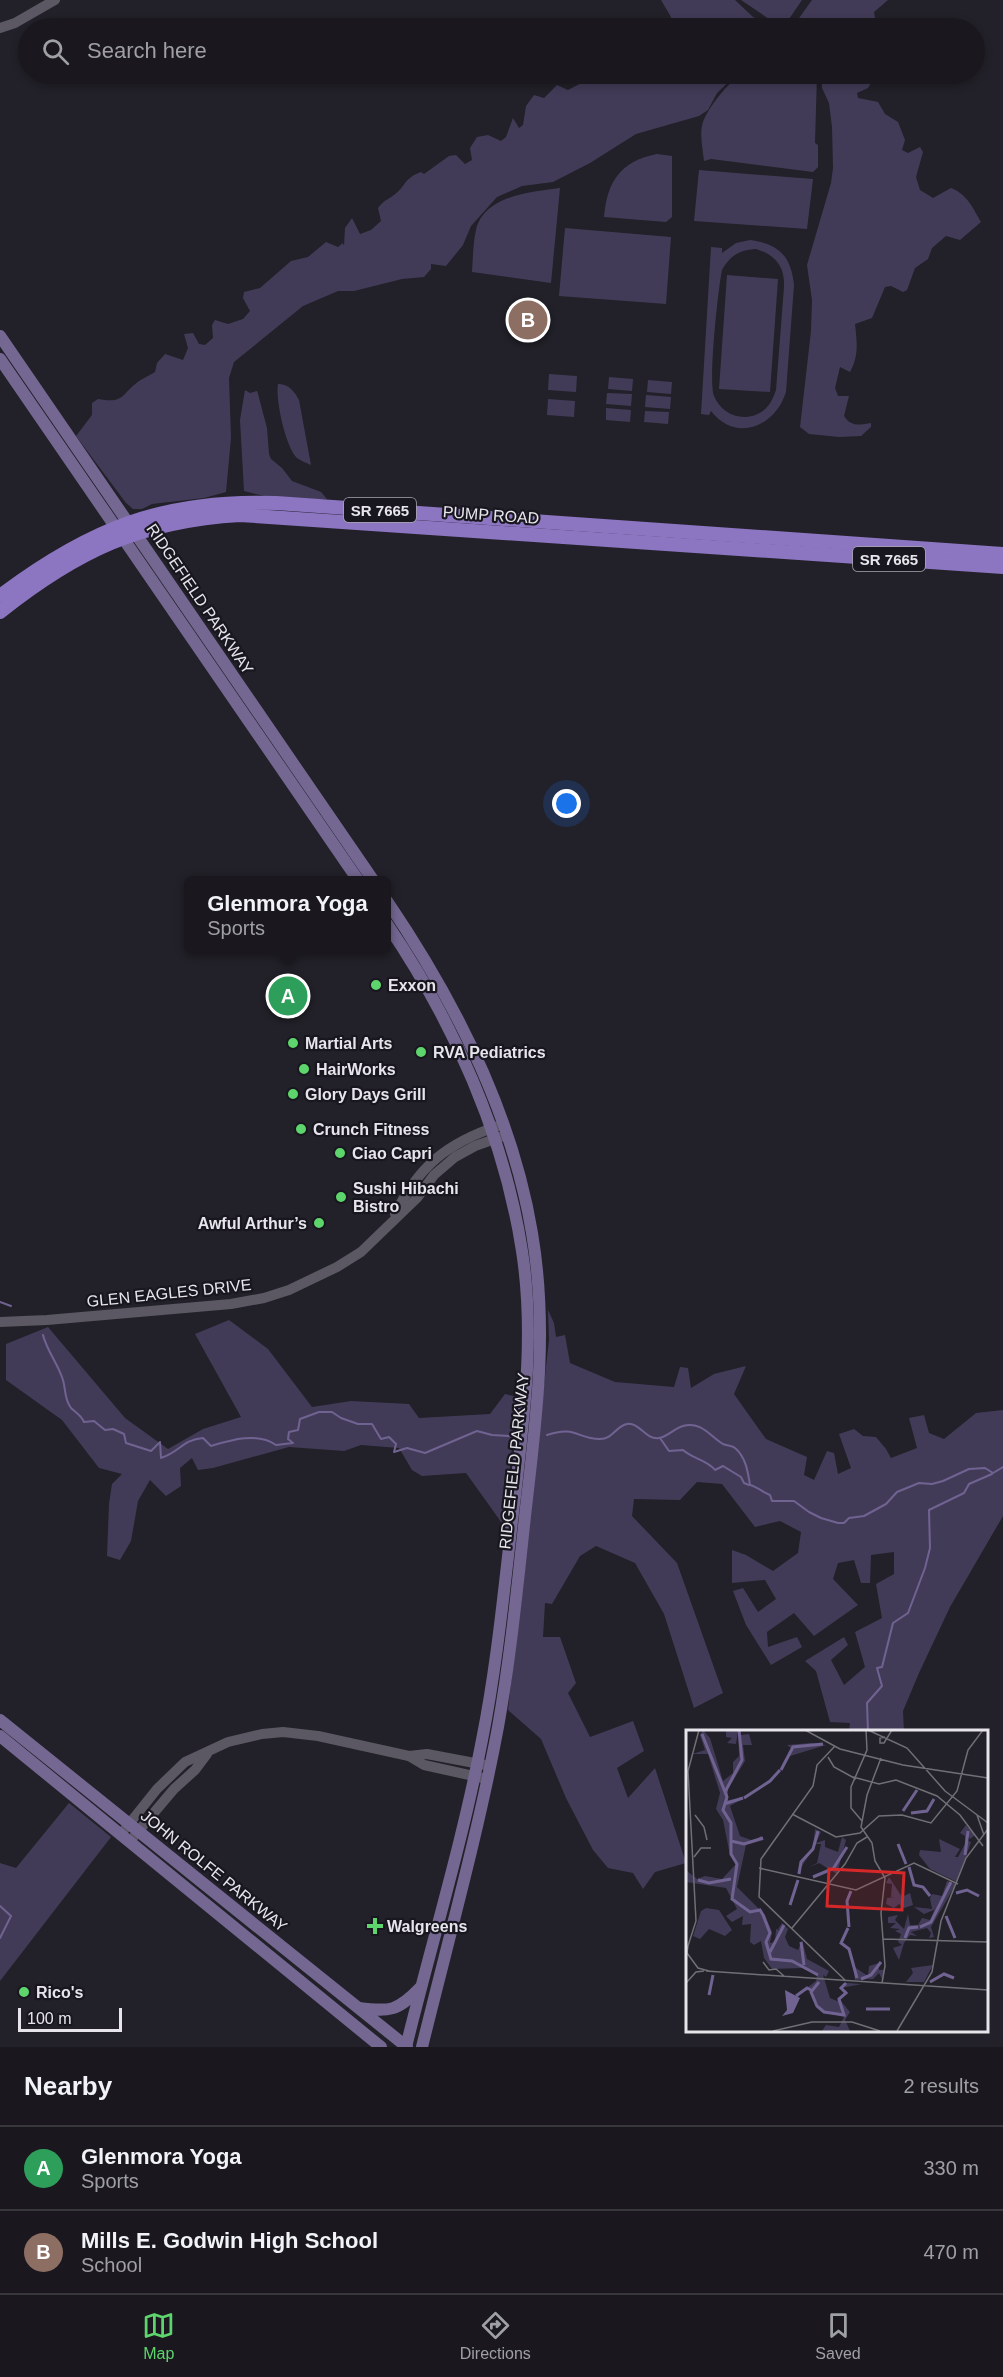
<!DOCTYPE html>
<html lang="en">
<head>
<meta charset="utf-8">
<style>
  body { margin:0; font-family:Helvetica,sans-serif; background:#27252b; color:#f1f3f6 }
  .scale { position:absolute; left:18px; bottom:15px; width:104px; box-sizing:border-box; padding-left:6px; border:3px solid #e7e5eb; border-top:0; font-size:16px; line-height:21px; white-space:nowrap; color:#e7e5eb; -webkit-text-stroke:4px #18161f; paint-order:stroke }
  .you { position:absolute; left:567px; top:804px; width:21px; height:21px; margin:-15px; border:4px solid #fff; border-radius:50%; background:#1a73e8; box-shadow:0 0 0 9px #1a73e833 }
  .badge { display:grid; place-items:center; width:39px; height:39px; border-radius:50%; background:#5ed56c; color:#fff; font-size:20px; font-weight:700 }
  .pin { position:absolute; translate:-50% -50%; border:3px solid #fff; box-shadow:0 2px 6px #0006 }
  .popup { position:absolute; left:184px; top:876px; width:207px; height:78px; box-sizing:border-box; display:grid; place-content:center; border-radius:9px; background:#1a181e; filter:drop-shadow(0 2px 4px #0005); font-size:20px; white-space:nowrap; color:#9fa0a4 }
  .popup b { font-size:22px; color:#f1f3f6 }
  .popup::after { content:''; position:absolute; left:50%; top:100%; margin-left:-12px; border:12px solid transparent; border-top-color:#1a181e }
  .list { margin:0; padding:0; list-style:none }
  h2 { display:flex; justify-content:space-between; align-items:center; height:78px; margin:0; padding:0 24px; font-size:26px }
  h2 small { font-size:20px; font-weight:400; color:#9fa0a4 }
  .list li { display:grid; grid-template-columns:39px 1fr auto; gap:18px; align-items:center; box-sizing:border-box; height:84px; padding:0 24px; border-top:2px solid #38373c }
  .list b { display:block; font-size:22px; white-space:nowrap }
  .list p { margin:0; font-size:20px; white-space:nowrap; color:#9fa0a4 }
  .list em { font-size:20px; font-style:normal; color:#9fa0a4 }
  .icon { flex:none; width:33px; height:33px; fill:none; stroke:currentColor; stroke-width:2; stroke-linecap:round; stroke-linejoin:round }
  .map { position:relative; flex:none; width:1003px; height:2047px; overflow:hidden }
  .search { position:absolute; background:#1a181e; box-shadow:0 3px 9px #0003; left:18px; right:18px; top:18px; height:66px; display:flex; align-items:center; gap:15px; box-sizing:border-box; padding:0 21px; border-radius:33px; color:#9fa0a4; font-size:22px }
  .sheet { height:246px; background:#1a181e }
  nav { display:flex; justify-content:space-around; align-items:center; box-sizing:border-box; height:84px; border-top:2px solid #38373c; background:#1a181e; font-size:16px; color:#9fa0a4 }
  nav a { display:grid; justify-items:center; gap:3px }
  nav .on { color:#5ed56c }
  .map>svg:first-child { display:block }
  .green { fill:#423b57; fill-rule:evenodd }
  .lines { fill:none; stroke-linecap:round; stroke-linejoin:round }
  .stream { stroke:#706392; stroke-width:2 }
  .tertiary { stroke:#5b5863; stroke-width:10 }
  .secondary { stroke:#746792; stroke-width:12 }
  .primary { stroke:#8c75c1; stroke-width:14 }
  .poi-dot { fill:#5ed56c; stroke:#18161f; stroke-width:2 }
  .labels { text-anchor:middle; dominant-baseline:central; stroke-width:4.5; stroke-linejoin:round; paint-order:stroke }
  .shield { fill:#18161f; stroke:#a9a7ae; stroke-width:1.5 }
  .shield-label { font-size:15px; font-weight:bold; fill:#e7e5eb }
  .street-label { font-size:16px; fill:#e7e5eb; stroke:#18161f }
  .poi-label { font-size:16px; font-weight:bold; fill:#e7e5eb; stroke:#18161f; text-anchor:start }
  .inset-river { fill:none; stroke:#706392; stroke-width:3 }
  .inset-road { fill:none; stroke:#716f76; stroke-width:1.5 }
  .view { fill:#d62828; fill-opacity:0.15; stroke:#d62828; stroke-width:3 }
  .inset-edge { fill:none; stroke:#e7e5eb; stroke-width:3 }
</style>
</head>
<body>
<div class="map">
<svg width="1003" height="2047" viewBox="0 0 1003 2047">
  <rect width="100%" height="100%" fill="#222028"/>
  <!-- green -->
  <g class="green">
    <polygon points="661,0 735,0 753,17 776,28 669,28 671,17"/>
    <polygon points="741,0 802,0 785,25 778,25"/>
    <polygon points="812,0 888,0 874,12 876,24 885,28 792,28"/>
    <polygon points="609,18 614,18 623,28 590,28 602,26"/>
    <path d="M592,74H737L717,93L708,110L699,116L636,134L590,163L553,182L522,186L497,197L471,226L463,245L446,266L431,264V269L424,277L402,279L354,291H338L303,306L234,362L229,378L231,438L226,492L204,498L152,504L142,509H133L126,503L76,436L92,415V403L98,399C125,404 121,394 139,381C144,378 150,375 155,372L157,363L165,354L183,360L188,348L184,334L193,333L199,344L205,345L213,338L212,325L215,320L228,324L243,319L250,311L243,298L244,292L260,288L291,261L308,257L326,242L338,247L343,243L344,246L345,228L352,218L360,234L371,230L381,221L378,208C383,201 387,200 394,195C407,185 403,179 421,172L424,174L449,156L456,155L465,164L472,160L470,148L477,137L488,135L501,141L506,137L513,118L519,128L523,125L526,106L534,95L544,98L557,85L568,90L591,78Z"/>
    <path d="M742,74H817L815,143L818,145V167L813,172L711,159L704,161C703,150 699,133 703,122C708,108 729,81 742,74Z"/>
    <path d="M821,74H876L868,88L857,93L858,98L878,102L885,114L898,122L905,140L902,150L908,153L920,147L923,152L916,177L920,190L933,198L951,188C967,194 973,208 981,222L960,240L946,236L932,248L928,259L915,268L907,290L903,292L891,286L885,287L872,318L855,324C857,342 859,356 850,372L840,367L835,388L838,396H849L844,416C851,427 860,425 871,423V427L861,436L839,437L809,434L800,427L811,331L812,300L807,265L831,183L833,168L832,127L829,103L822,88Z"/>
    <path d="M657,154L672,156V217L666,222L604,217C607,181 621,161 657,154Z"/>
    <polygon points="699,170 813,179 807,229 694,221"/>
    <path d="M560,188L551,283L472,272C473,258 473,243 476,230C484,195 532,192 560,188Z"/>
    <polygon points="565,228 671,237 666,304 559,296"/>
    <path d="M750,240C779,244 791,256 794,285L786,392C775,427 736,443 711,411L709,415L701,414L711,247L722,248V253L736,243ZM756,249C776,255 785,267 784,287L776,390C772,403 765,413 752,416C736,420 720,411 714,396C708,382 718,289 722,270C730,256 739,250 756,249Z"/>
    <polygon points="727,275 778,279 770,392 719,389"/>
    <polygon points="549,374 577,376 576,392 548,390"/>
    <polygon points="609,377 633,379 632,391 608,389"/>
    <polygon points="648,380 672,382 671,394 647,392"/>
    <path d="M278,384C288,383 295,392 299,400L311,465C307,463 301,461 297,458C286,448 275,399 278,384Z"/>
    <polygon points="245,390 250,393 257,391 258,394 267,428 269,454 271,459 282,468 292,481 321,492 327,499 276,499 244,491 240,420"/>
    <polygon points="607,393 632,394 631,406 606,404"/>
    <polygon points="646,395 671,397 670,409 645,407"/>
    <polygon points="548,399 575,401 574,417 547,415"/>
    <polygon points="606,408 631,410 630,422 606,420"/>
    <polygon points="645,411 669,412 668,424 644,422"/>
    <polygon points="548,1310 554,1323 556,1337 565,1335 570,1363 615,1382 674,1387 680,1367 688,1368 691,1388 714,1374 746,1366 734,1394 766,1439 807,1457 804,1475 814,1480 827,1451 834,1453 838,1474 851,1468 839,1434 854,1429 863,1436 876,1437 886,1449 891,1458 917,1448 909,1418 924,1415 929,1433 944,1439 976,1413 1003,1410 1003,1516 950,1607 919,1673 903,1711 904,1732 849,1732 850,1723 830,1722 816,1671 805,1661 844,1637 848,1645 831,1660 844,1685 865,1667 855,1632 882,1618 876,1584 894,1574 894,1552 871,1555 870,1583 861,1583 854,1560 838,1563 833,1579 858,1605 814,1636 794,1613 767,1632 768,1647 797,1637 802,1647 771,1665 746,1625 733,1591 743,1588 758,1612 776,1599 765,1580 732,1583 732,1550 746,1555 773,1571 798,1553 801,1532 780,1521 755,1527 722,1484 697,1482 680,1500 634,1499 632,1516 677,1563 723,1693 694,1708 664,1614 635,1563 596,1546 580,1556 552,1604 545,1603 543,1637 560,1637 576,1683 568,1693 590,1737 633,1721 644,1751 617,1768 628,1798 655,1768 686,1863 655,1872 643,1889 633,1873 608,1868 593,1850 566,1798 541,1739 508,1710 549,1340"/>
    <polygon points="229,1320 268,1349 312,1407 351,1401 409,1404 419,1418 490,1414 505,1394 517,1397 504,1526 466,1473 422,1476 412,1470 399,1448 361,1445 344,1451 289,1447 213,1468 198,1470 192,1458 180,1468 181,1486 166,1496 150,1480 138,1501 131,1541 120,1560 107,1556 109,1504 112,1484 122,1474 99,1468 62,1420 6,1380 6,1344 48,1327 125,1418 168,1449 203,1429 241,1417 195,1334"/>
    <polygon points="69,1803 111,1837 0,1981 0,1863 16,1868"/>
  </g>
  <g class="lines">
    <!-- stream -->
    <g class="stream">
      <polyline points="0,1302 11,1306"/>
      <path d="M43,1335C47,1351 58,1364 63,1380C66,1390 64,1399 71,1408C76,1413 81,1415 84,1422L94,1421L105,1430L113,1429L124,1434L126,1443L151,1451L160,1442L161,1458C180,1452 182,1440 203,1438L211,1446C231,1440 257,1432 276,1445L293,1443L288,1439L289,1432L298,1430L300,1419L319,1412H332L341,1418L358,1424H372L381,1439L389,1437L396,1444L394,1452L407,1448L425,1453L477,1431L492,1435L509,1436"/>
      <path d="M547,1435C576,1425 577,1439 600,1439C613,1439 616,1426 627,1424C640,1422 645,1440 659,1438C667,1437 675,1428 683,1426C701,1421 710,1436 723,1444C727,1446 732,1445 735,1448C746,1457 748,1473 750,1485C758,1487 762,1492 770,1495L772,1501H794L809,1512L821,1518L838,1523H844L849,1518L864,1516L886,1504L897,1492L919,1483L932,1484L943,1481L969,1469L985,1468L993,1473L1003,1467"/>
      <path d="M660,1438L669,1451L683,1450C693,1459 707,1460 715,1470L723,1466L741,1477L744,1483L749,1485"/>
      <polyline points="868,1732 867,1703 882,1686 877,1668 882,1667 893,1623 908,1613 925,1568 930,1548 929,1510 964,1493 969,1484 992,1474"/>
      <polyline points="0,1906 11,1916 0,1938"/>
    </g>
    <!-- tertiary -->
    <g class="tertiary">
      <polyline points="0,28 15,23 55,0"/>
      <path d="M395,1214C419,1166 447,1143 498,1126"/>
      <polyline points="0,1322 47,1320 231,1304 264,1298 289,1290 337,1267 361,1252 417,1198 434,1175 455,1157 475,1146 506,1135"/>
      <polyline points="409,1756 427,1754 485,1765"/>
      <polyline points="121,1834 157,1789 185,1762 228,1742 262,1734 283,1732 318,1736 409,1756 424,1765 487,1779"/>
      <polyline points="130,1841 174,1789 195,1770 207,1754"/>
    </g>
    <!-- secondary -->
    <g class="secondary">
      <polyline points="0,336 373,880"/>
      <polyline points="0,359 358,880"/>
      <path d="M387,901C455,1001 512,1113 532,1233C548,1327 537,1414 526,1507C518,1580 511,1654 498,1727C478,1834 448,1941 422,2047"/>
      <path d="M387,924C453,1021 504,1134 522,1251C535,1334 524,1415 515,1496C505,1578 498,1660 482,1740C462,1844 431,1945 406,2047"/>
      <polyline points="0,1720 407,2047"/>
      <polyline points="0,1736 381,2047"/>
      <path d="M359,2008C390,2012 398,2011 420,1988"/>
    </g>
    <!-- primary -->
    <g class="primary">
      <path d="M0,596C89,529 163,499 276,503L1003,554"/>
      <path d="M0,612C77,551 140,521 240,515L1003,567"/>
    </g>
  </g>
  <!-- markers -->
  <g class="poi-dot">
    <circle cx="376" cy="985" r="6"/>
    <circle cx="293" cy="1043" r="6"/>
    <circle cx="421" cy="1052" r="6"/>
    <circle cx="304" cy="1069" r="6"/>
    <circle cx="293" cy="1094" r="6"/>
    <circle cx="301" cy="1129" r="6"/>
    <circle cx="340" cy="1153" r="6"/>
    <circle cx="341" cy="1197" r="6"/>
    <circle cx="319" cy="1223" r="6"/>
    <path d="M372 1917h6v6h6v6h-6v6h-6v-6h-6v-6h6z"/>
    <circle cx="24" cy="1992" r="6"/>
  </g>
  <g class="labels">
    <!-- shield labels -->
    <g class="shield">
      <rect x="344" y="498" width="72" height="24" rx="4.5"/>
      <rect x="853" y="547" width="72" height="24" rx="4.5"/>
    </g>
    <g class="shield-label">
      <text x="380" y="510">SR 7665</text>
      <text x="889" y="559">SR 7665</text>
    </g>
    <!-- street labels -->
    <g class="street-label">
      <text transform="translate(491 515) rotate(4)">PUMP ROAD</text>
      <text transform="translate(200 599) rotate(56)">RIDGEFIELD PARKWAY</text>
      <text transform="translate(169 1293) rotate(-6)">GLEN EAGLES DRIVE</text>
      <text transform="translate(514 1461) rotate(-84)">RIDGEFIELD PARKWAY</text>
      <text transform="translate(214 1871) rotate(39)">JOHN ROLFE PARKWAY</text>
    </g>
    <!-- poi labels -->
    <g class="poi-label">
      <text x="388" y="985">Exxon</text>
      <text x="305" y="1043">Martial Arts</text>
      <text x="433" y="1052">RVA Pediatrics</text>
      <text x="316" y="1069">HairWorks</text>
      <text x="305" y="1094">Glory Days Grill</text>
      <text x="313" y="1129">Crunch Fitness</text>
      <text x="352" y="1153">Ciao Capri</text>
      <text x="353" y="1188">Sushi Hibachi<tspan x="353" dy="18">Bistro</tspan></text>
      <text x="307" y="1223" text-anchor="end">Awful Arthur’s</text>
      <text x="387" y="1926">Walgreens</text>
      <text x="36" y="1992">Rico's</text>
    </g>
  </g>
  <!-- overview -->
  <g transform="translate(686 1730)">
    <rect width="302" height="302" fill="#222028"/>
    <path d="M17,0L24,8L37,51L47,43V32L53,26L52,1L50,14L41,13L46,8L40,7V1L55,0V5L63,4L66,15H57L59,31L42,59V70L58,68L44,76L54,106L68,111L75,106L78,110L60,115L51,157L79,185L86,202L84,213L89,212L90,199L96,201L92,199L96,193L102,199L99,207L103,216L112,220L116,210L121,229L143,241L140,247L137,245L144,268L151,271L159,263L154,257L161,253L176,254L155,258L161,261L154,270L164,282L159,290L164,301H136L140,295L153,297L158,287L137,282L123,260L117,261L130,251L131,245L117,238L86,239L78,228L75,211L68,215L64,212L65,194L56,195L57,186L46,192L40,186L51,179L40,158L0,152L1,141L11,149L19,146L36,149L50,134L44,125L37,90L30,79L34,63L22,24H6L19,20L14,5ZM125,13L140,15L101,27L95,35L106,19L101,15ZM280,95L289,105L284,109L280,102V110L285,112L271,152L244,139L233,125L234,120L255,122L253,109L274,119L269,127H272L279,114V106L274,103ZM129,99L135,102L130,113L139,110V117L152,122L156,107L160,110L151,144L133,133L122,138L131,133L135,114H130L111,144L114,132L127,117ZM203,147L216,167L224,163L227,175L218,178L213,174L208,178L200,174L201,168L209,167H205L206,154L200,153ZM261,151L270,154L245,197L248,207L243,208L245,203L241,198L225,202L231,206L224,205L218,213L213,230L207,218L216,215L212,212L215,204L209,201L214,199L204,198L210,193H202V187L212,185L209,190L218,199L222,184L224,195H232L236,188L244,190L250,176L248,180L238,184L228,177L246,179L244,168L246,164L256,166ZM20,178L33,180L46,200L39,206L23,199L14,209L7,206L15,181ZM193,233V240H198L196,249L193,243L187,249L169,250L167,236L182,246L183,236ZM247,235L238,252H220L227,243L225,238Z" fill="#423b57"/>
    <path d="M99,260L114,268L107,283L96,286L101,280Z" fill="#706392"/>
    <path class="inset-river" d="M16,4L41,67L37,80L45,93V124L51,134L46,169L64,182L74,180L77,185L84,203L80,212L85,229L106,231L132,245M95,40L107,17L137,14M39,62L56,30L53,0M58,68L84,51L94,40M38,74L57,68M217,81L231,60M225,83L241,81L248,69M45,111L58,114L77,108M212,114L220,134M279,125L282,101M223,137L228,155L237,157L244,166M147,139L161,117M113,144L115,132L127,119L132,101M127,147L146,139M12,150L23,153L45,149M270,163L281,160L293,166M104,175L112,150M260,186L269,208M163,197L161,171L165,161M234,197L245,192L265,152M162,198L155,213L163,219L171,248M219,208L223,198L232,197M115,212L118,235M84,222L98,195M175,249L185,245L195,232M133,252L125,262L131,276L138,282L158,285L153,269L160,263L155,258L160,253M244,252L258,244L268,248M23,265L27,245M110,266L121,258L125,260M180,279H204"/>
    <path class="inset-road" d="M119,0L154,19L217,35L302,48M182,0L221,18L259,61L302,93M199,7L194,8V13H198L206,0M149,16L131,35L127,56L75,129L73,167L160,251M142,27L148,37L170,49M195,28L181,65L175,97L186,113L189,131L199,148L195,183L199,236L196,253M167,47L193,54L210,50L251,66L274,85L297,116M106,84L150,107L174,103L193,86L216,85L245,93L271,61L282,20L297,0M9,85L18,97L21,110M291,85L298,105M176,91L165,78V57L181,20L180,0M8,127L15,118H25M73,138L170,160L228,133L272,154M106,198L159,134L171,113L181,107M197,209L302,212M2,216L1,223L12,238L23,241M0,222L10,191L2,41L13,0M77,232L83,240L90,239L98,246M20,241L302,260M0,253L10,242L18,241M87,301L126,292H166L194,301M211,301L246,242L255,191L280,128L302,99"/>
    <path class="view" d="M143,139L218,143L216,180L141,176Z"/>
    <rect width="302" height="302" class="inset-edge"/>
  </g>
</svg>
<div class="scale">100 m</div>
<div class="you"></div>
<div class="pin badge" style="left:288px;top:996px;background:#2e9e5b">A</div>
<div class="popup"><b>Glenmora Yoga</b>Sports</div>
<div class="pin badge" style="left:528px;top:320px;background:#8d6e63">B</div>
<div class="search"><svg class="icon" aria-label="search" viewBox="0 0 24 24"><circle cx="10" cy="10" r="6"/><path d="M15 15l6 6"/></svg>Search here</div>
</div>
<section class="sheet">
<h2>Nearby<small>2 results</small></h2>
<ul class="list">
<li><span class="badge" style="background:#2e9e5b">A</span><div><b>Glenmora Yoga</b><p>Sports</p></div><em>330 m</em></li>
<li><span class="badge" style="background:#8d6e63">B</span><div><b>Mills E. Godwin High School</b><p>School</p></div><em>470 m</em></li>
</ul>
</section>
<nav>
<a class="on"><svg class="icon" aria-label="map" viewBox="0 0 24 24"><path d="M3 6l6-2 6 2 6-2v14l-6 2-6-2-6 2zM9 4v14M15 6v14"/></svg>Map</a>
<a><svg class="icon" aria-label="directions" viewBox="0 0 24 24"><path d="M12 3l9 9-9 9-9-9zM9 14v-3h6M13 9l2 2-2 2"/></svg>Directions</a>
<a><svg class="icon" aria-label="saved" viewBox="0 0 24 24"><path d="M7 4h10v16l-5-4-5 4z"/></svg>Saved</a>
</nav>
</body>
</html>
